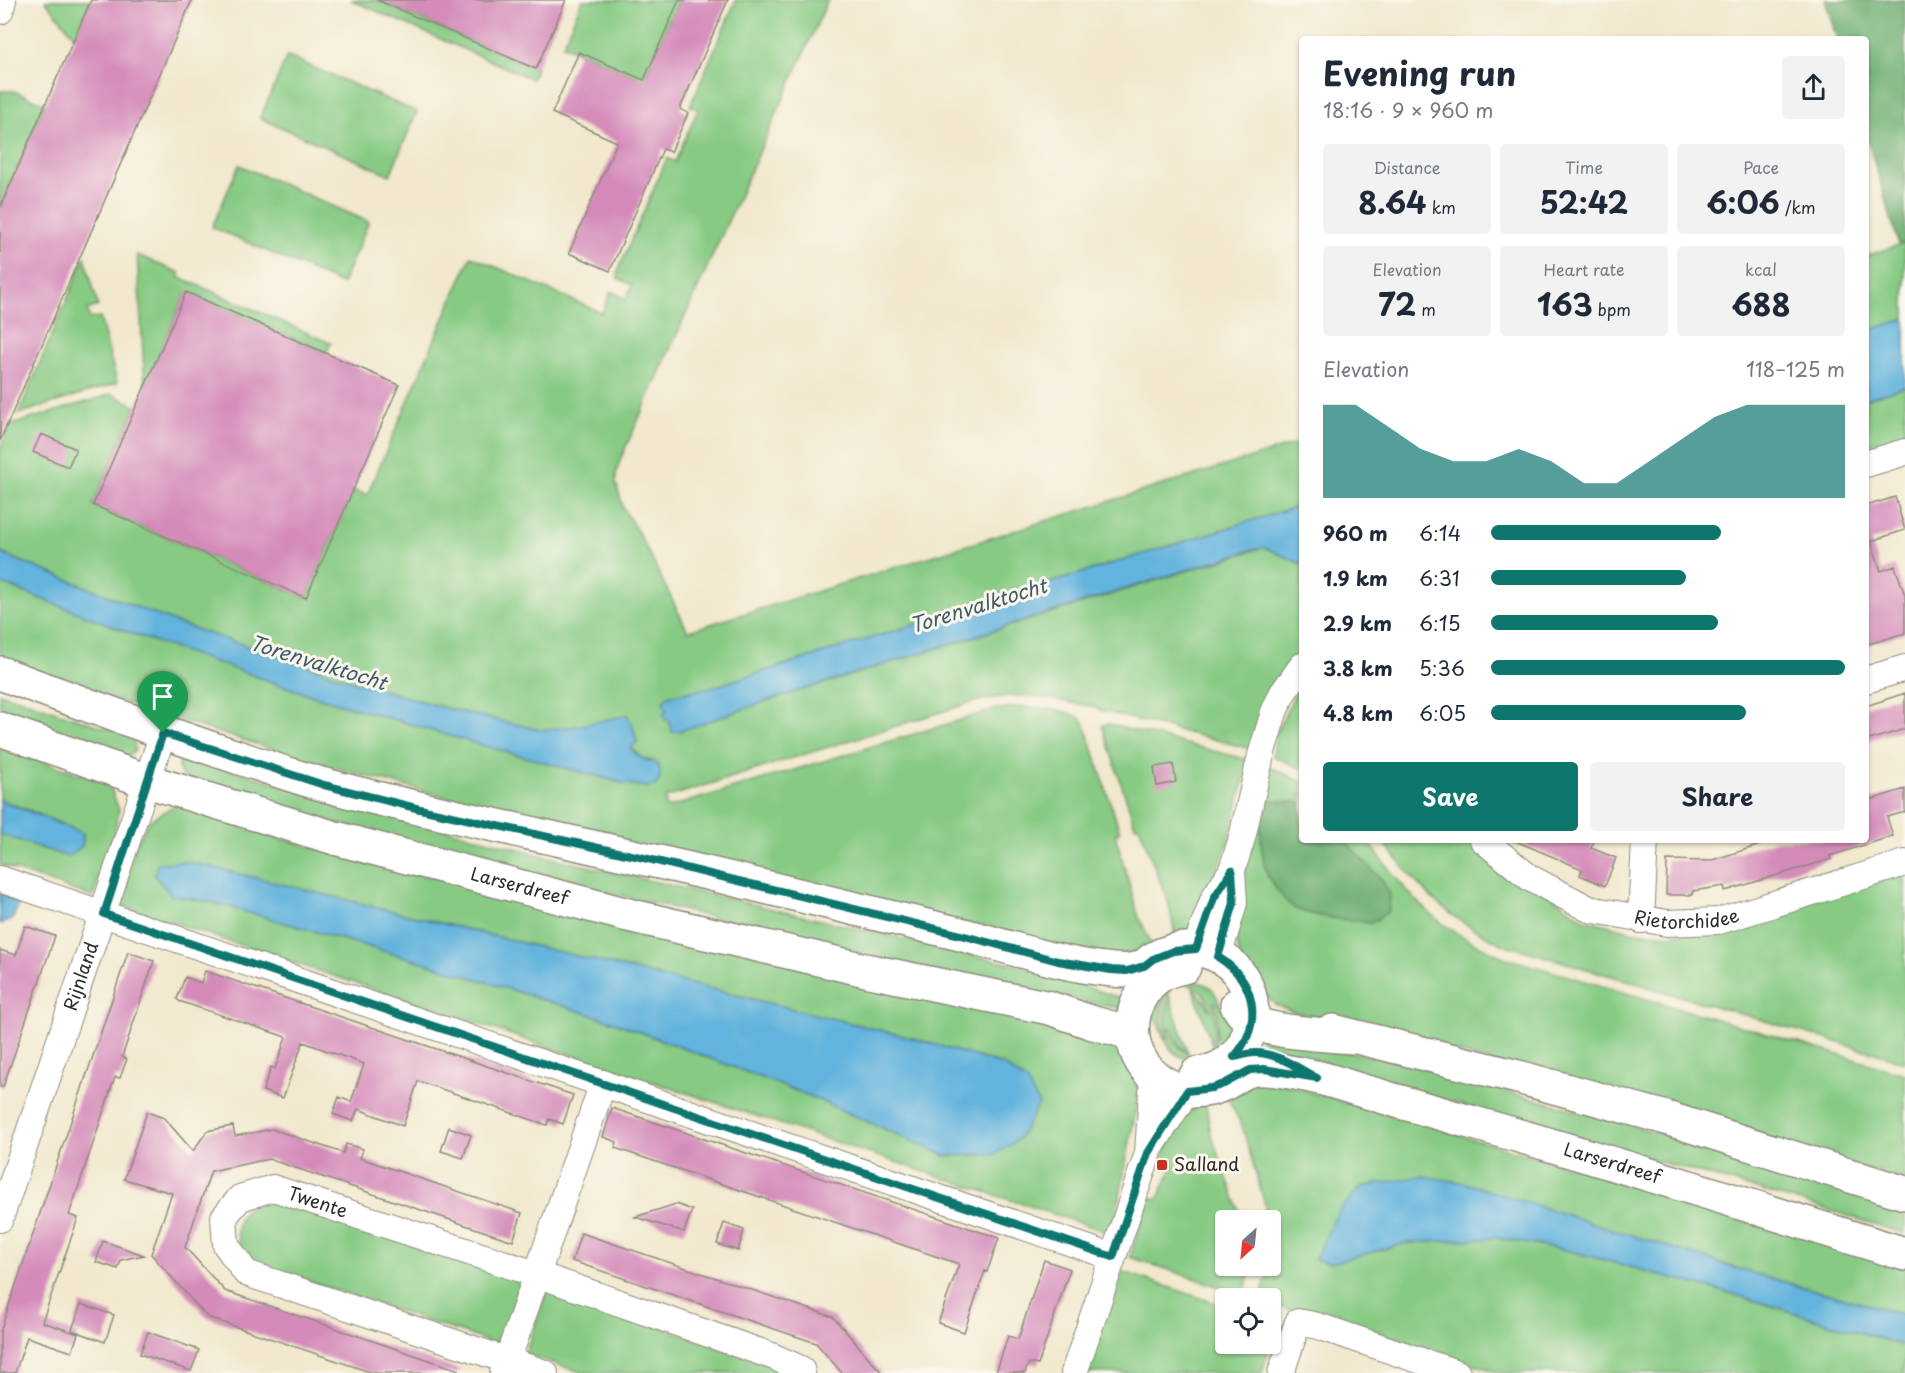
<!DOCTYPE html>
<html lang="en">
<head>
<meta charset="utf-8">
<style>
  body { margin:0; font-family:"Playpen Sans",sans-serif; background:#f2f2f3; color:#1f2937; height:100vh; display:flex; flex-direction:column; font-size:22px; white-space:nowrap }
  * { box-sizing:border-box; margin:0 }
  p { font-size:20px; color:#747a83 }
  .icon { flex:none; width:33px; height:33px; fill:none; stroke:currentColor; stroke-width:2; stroke-linecap:round; stroke-linejoin:round }
  .map { position:relative; flex:1; overflow:hidden }
  .side { position:absolute; left:1299px; top:36px; width:570px; height:807px; display:flex; flex-direction:column; background:#fff; border-radius:6px; box-shadow:0 2px 4px #0004 }
  .side>* { flex:none }
  .needle { width:39px; rotate:207deg }
  .tools { position:absolute; left:1215px; top:1210px; display:grid; gap:12px }
  .tools a { display:grid; place-items:center; width:66px; height:66px; border-radius:6px; background:#fff; box-shadow:0 2px 4px #0004; font-size:30px }
  .pin { position:absolute; display:grid; place-items:center; width:51px; height:51px; color:#fff; margin:-62px -26px; border-radius:50% 50% 50% 0; rotate:-45deg; box-shadow:0 0 6px #0007 }
  .pin .icon { rotate:45deg }
  .round { display:grid; place-items:center; flex:none; width:63px; height:63px; border-radius:6px; background:#f2f2f3 }
  .head { display:flex; align-items:center; justify-content:space-between; height:102px; padding:0 24px }
  h1 { font-size:33px; font-weight:700; line-height:45px }
  .figures { display:grid; grid-template-columns:repeat(3,1fr); gap:9px; height:102px; padding:6px 24px }
  .figures div { display:grid; align-content:center; border-radius:6px; background:#f2f2f3; text-align:center }
  .figures b { font-size:30px; font-weight:700 }
  .figures small { font-size:16px; font-weight:400 }
  .figures p { font-size:16px }
  .chart { height:168px; padding:12px 24px }
  .chart p { display:flex; justify-content:space-between }
  .chart svg { width:100%; height:108px; margin-top:6px; fill:#0f766e; opacity:.7 }
  .action { display:flex; gap:12px; margin-top:auto; padding:12px 24px }
  .action a { flex:1; height:69px; border-radius:6px; background:#0f766e; color:#fff; font-size:24px; font-weight:700; line-height:69px; text-align:center }
  .action a+a { background:#f2f2f3; color:#1f2937 }
  ul { padding:0 24px; list-style:none; font-size:20px }
  li { display:grid; grid-template-columns:96px 72px 1fr; align-items:center; height:45px }
  li i { height:15px; border-radius:8px; background:#0f766e }
  .map>svg:first-child { display:block }
</style>
</head>
<body>
<div class="map">
<svg width="1905" height="1373" viewBox="0 0 1905 1373">
  <rect width="100%" height="100%" fill="#fbf7ec"/>
  <filter id="ink" filterUnits="userSpaceOnUse"><feTurbulence type="fractalNoise" baseFrequency=".0167" numOctaves="2"/><feDisplacementMap in="SourceGraphic" scale="12" xChannelSelector="R" yChannelSelector="G"/><feConvolveMatrix kernelMatrix="1 2 1 2 8 2 1 2 1" color-interpolation-filters="sRGB"/></filter>
  <filter id="wash" filterUnits="userSpaceOnUse"><feTurbulence type="fractalNoise" baseFrequency=".008" numOctaves="4" result="noise"/><feDisplacementMap in="SourceGraphic" scale="24" xChannelSelector="R" yChannelSelector="G"/><feGaussianBlur stdDeviation="1.35" result="paint"/><feColorMatrix in="noise" values="0 0 0 0 0 0 0 0 0 0 0 0 0 0 0 0 0 1.4 0 .05"/><feComposite in="paint" operator="in"/></filter>
  <g filter="url(#wash)">
    <rect width="100%" height="100%" fill="#f1e8cd"/>
    <path fill="#86ca83" stroke="#587a57" stroke-width="1.5" fill-rule="evenodd" d="M 45,0 L 91,0 L 75,37 Z
      M 351,0 L 377,0 L 536,69 L 532,79 Z
      M 582,0 L 679,0 L 647,72 L 645,93 L 637,77 L 563,45 Z
      M 736,0 L 828,0 L 620,460 L 616,474 L 616,483 L 623,508 L 639,534 L 688,631 L 1302,442 L 1302,505 L 713,687 L 668,696 L 732,712 L 1261,548 L 1266,548 L 1302,564 L 1302,651 L 1294,659 L 1252,749 L 1102,711 C 1093,705 1082,705 1071,703 C 1033,695 1012,693 973,702 L 665,798 L 667,808 L 997,709 C 1015,706 1074,706 1084,722 L 1120,832 L 1115,834 L 1138,915 L 1151,943 L 1150,948 L 1118,960 C 863,900 608,841 355,773 C 236,741 119,699 0,663 L 0,583 L 139,636 L 307,694 L 488,747 L 622,783 L 647,787 L 655,762 L 641,758 L 630,747 L 633,726 L 630,722 L 540,730 L 449,709 L 368,686 L 177,623 L 0,553 L 0,448 L 10,425 L 112,394 L 136,406 L 93,505 L 306,598 L 353,490 L 367,495 L 471,256 L 602,313 L 611,291 L 626,299 L 632,285 L 617,278 L 619,274 L 617,273 L 667,158 L 675,162 L 698,109 L 690,106 Z
      M 287,56 L 417,112 L 390,175 L 260,118 Z
      M 0,91 L 14,91 L 45,104 L 0,208 Z
      M 239,165 L 369,222 L 342,284 L 212,227 Z
      M 1905,243 L 1905,319 L 1866,331 L 1866,256 Z
      M 137,255 L 180,273 L 179,277 L 331,343 L 326,353 L 186,292 L 145,387 Z
      M 85,257 L 98,306 L 87,310 L 90,319 L 100,317 L 117,383 L 18,414 Z
      M 1905,386 L 1905,434 L 1866,446 L 1866,399 Z
      M 1302,680 L 1302,764 L 1300,768 L 1273,756 L 1276,733 Z
      M 0,693 L 130,736 L 134,740 L 135,750 L 128,757 L 0,715 Z
      M 1108,724 L 1249,760 L 1230,837 L 1203,909 L 1187,933 L 1175,935 L 1169,905 L 1139,826 L 1135,826 L 1102,725 Z
      M 0,747 L 109,784 L 119,810 L 114,834 L 93,897 L 0,865 L 0,834 L 68,857 L 82,846 L 83,833 L 31,811 L 0,800 Z
      M 189,756 L 237,772 L 548,857 L 1024,967 L 1127,1000 L 1126,1009 L 994,985 L 499,866 L 309,816 L 183,777 L 178,768 L 180,761 Z
      M 1268,766 L 1302,782 L 1302,804 L 1296,802 L 1260,817 L 1264,858 L 1268,877 L 1294,907 L 1310,913 L 1371,923 L 1351,849 L 1344,840 L 1367,840 C 1386,865 1404,890 1427,911 C 1449,931 1478,946 1506,958 L 1905,1074 L 1905,1180 L 1361,1025 L 1293,1012 L 1275,1004 L 1256,986 L 1240,957 L 1237,944 L 1236,926 L 1242,900 L 1248,838 Z
      M 175,805 L 240,827 L 337,854 L 1114,1040 L 1136,1070 L 1140,1086 L 1113,1234 L 116,904 L 137,842 L 150,820 ZM 184,862 L 211,867 L 920,1040 L 1003,1065 L 946,1156 L 807,1095 L 614,1022 L 426,963 L 215,903 L 171,895 Z
      M 1382,840 L 1474,840 L 1584,919 L 1635,932 L 1672,935 L 1905,875 L 1905,1062 L 1502,944 C 1471,929 1441,911 1418,884 C 1405,870 1394,855 1382,840 Z
      M 1188,981 C 1220,983 1214,997 1226,1018 C 1229,1022 1232,1025 1235,1029 C 1233,1041 1226,1048 1215,1054 C 1199,1063 1178,1062 1168,1045 C 1161,1034 1159,1022 1150,1011 C 1157,995 1170,983 1188,981 ZM 1180,983 C 1196,983 1209,997 1210,1011 L 1204,1000 L 1193,988 L 1212,1045 L 1216,1029 L 1213,1003 L 1215,1002 C 1218,1019 1220,1036 1211,1051 C 1192,1067 1175,1046 1169,1029 L 1171,1028 L 1179,1044 L 1188,1053 L 1169,995 C 1164,1010 1165,1022 1168,1038 L 1166,1038 C 1161,1020 1158,992 1180,983 Z
      M 1263,1035 L 1400,1062 L 1626,1124 L 1905,1208 L 1905,1234 L 1822,1208 L 1399,1087 L 1260,1041 Z
      M 1265,1079 L 1905,1263 L 1905,1315 L 1745,1271 L 1465,1183 L 1325,1242 L 1316,1259 L 1330,1263 L 1407,1243 L 1496,1238 L 1570,1251 L 1733,1294 L 1905,1346 L 1905,1373 L 1500,1373 L 1306,1308 L 1293,1311 L 1271,1304 L 1270,1299 L 1261,1299 L 1269,1266 L 1270,1266 L 1270,1221 L 1266,1221 L 1263,1210 L 1266,1208 L 1242,1126 L 1227,1096 Z
      M 1205,1100 L 1211,1134 L 1241,1216 L 1247,1214 L 1249,1221 L 1226,1221 L 1226,1266 L 1251,1266 L 1244,1295 L 1130,1257 L 1146,1205 L 1150,1197 L 1157,1200 L 1173,1166 L 1161,1159 C 1173,1134 1180,1116 1205,1100 Z
      M 264,1198 L 524,1280 L 502,1346 L 255,1263 C 252,1260 247,1257 244,1253 C 236,1242 234,1223 244,1212 C 249,1206 257,1202 264,1198 Z
      M 1118,1270 L 1225,1306 L 1226,1344 L 1270,1344 L 1271,1321 L 1285,1325 L 1284,1331 L 1275,1330 L 1262,1373 L 1083,1373 Z
      M 548,1288 L 794,1373 L 583,1373 L 525,1354 Z"/>
    <path fill="#6cae71" stroke="#4c6c4e" stroke-width="1.5" d="M 1825,0 L 1905,0 L 1905,243 L 1899,245 L 1866,135 L 1866,39 L 1837,39 Z
      M 1269,800 L 1297,802 L 1302,804 L 1302,840 L 1344,840 L 1382,880 L 1390,895 L 1389,911 L 1371,923 C 1351,920 1311,917 1294,908 C 1287,903 1271,884 1268,876 C 1260,857 1259,822 1264,802 Z"/>
    <path fill="#62b3dd" stroke="#466f84" stroke-width="1.5" d="M 1905,319 L 1905,386 L 1866,399 L 1866,331 Z
      M 1302,505 L 1302,564 L 1266,548 L 1254,549 L 767,701 L 680,731 L 672,732 L 669,720 L 665,720 L 663,714 L 667,712 L 663,700 L 668,696 L 713,687 Z
      M 0,553 L 177,623 L 368,686 L 449,709 L 540,730 L 578,726 L 627,715 L 633,726 L 637,743 L 630,748 C 634,751 637,756 641,758 C 655,765 663,760 659,781 L 654,786 L 647,787 L 622,783 L 488,747 L 307,694 L 139,636 L 0,583 Z
      M 0,800 L 83,833 L 82,846 L 68,857 L 0,834 Z
      M 184,862 L 211,867 L 920,1040 L 1003,1065 L 1026,1081 L 1039,1104 L 1019,1139 L 996,1154 L 946,1156 L 807,1095 L 614,1022 L 426,963 L 215,903 L 171,895 L 154,875 L 158,863 Z
      M 0,893 L 19,904 L 12,920 L 0,924 Z
      M 1423,1176 L 1465,1183 L 1745,1271 L 1905,1315 L 1905,1346 L 1733,1294 L 1570,1251 L 1497,1238 L 1407,1243 L 1330,1263 L 1315,1259 L 1338,1212 L 1361,1187 Z"/>
    <g id="blocks">
      <path fill="#d48bba" d="M 91,0 L 192,0 L 0,441 L 0,208 Z
        M 377,0 L 566,0 L 536,69 Z
        M 679,0 L 728,0 L 680,109 L 688,113 L 671,152 L 663,149 L 610,271 L 569,253 L 617,142 L 552,113 L 579,52 L 644,80 Z
        M 186,292 L 399,385 L 306,598 L 93,505 Z
        M 41,434 L 76,449 L 68,467 L 33,452 Z
        M 1895,497 L 1905,530 L 1871,541 L 1881,571 L 1895,566 L 1905,595 L 1905,633 L 1866,645 L 1866,506 Z
        M 1905,693 L 1905,729 L 1866,741 L 1866,706 Z
        M 1173,764 L 1176,782 L 1157,786 L 1154,767 Z
        M 1905,789 L 1905,812 L 1887,817 L 1893,836 L 1830,856 L 1831,859 L 1725,891 L 1724,886 L 1693,891 L 1693,895 L 1666,895 L 1667,860 L 1709,861 L 1776,840 L 1866,840 L 1866,801 Z
        M 1513,840 L 1595,840 L 1591,848 L 1616,858 L 1605,886 L 1580,875 L 1582,869 Z
        M 25,926 L 55,936 L 3,1087 L 0,1087 L 0,950 L 16,955 Z
        M 128,952 L 154,961 L 122,1057 L 127,1059 L 120,1078 L 115,1077 L 69,1215 L 78,1218 L 42,1322 L 78,1334 L 72,1352 L 27,1337 L 15,1373 L 0,1373 L 0,1332 Z
        M 205,971 L 573,1095 L 563,1124 L 549,1119 L 547,1125 L 418,1081 L 403,1126 L 358,1109 L 353,1121 L 333,1114 L 339,1097 L 351,1102 L 364,1064 L 303,1042 L 283,1098 L 263,1091 L 271,1067 L 275,1069 L 286,1037 L 179,1001 L 177,999 L 185,977 L 201,983 Z
        M 612,1108 L 999,1238 L 987,1272 L 985,1271 L 964,1332 L 938,1323 L 959,1264 L 615,1148 L 617,1142 L 603,1137 Z
        M 147,1112 L 164,1118 L 193,1151 L 207,1131 L 233,1126 L 235,1136 L 272,1129 L 343,1153 L 346,1144 L 363,1149 L 360,1158 L 522,1213 L 513,1241 L 269,1159 L 211,1171 L 185,1247 L 225,1291 L 459,1370 L 458,1373 L 373,1373 L 207,1317 L 151,1254 L 172,1193 L 124,1179 Z
        M 449,1127 L 471,1135 L 463,1158 L 441,1151 Z
        M 676,1204 L 692,1210 L 684,1232 L 635,1217 Z
        M 724,1223 L 744,1230 L 738,1251 L 717,1244 Z
        M 581,1233 L 833,1317 L 882,1373 L 842,1373 L 816,1343 L 572,1261 Z
        M 103,1241 L 144,1255 L 121,1260 L 118,1269 L 96,1262 Z
        M 1044,1260 L 1070,1269 L 1038,1365 L 1029,1363 L 1025,1373 L 996,1373 L 1008,1336 L 1018,1339 Z
        M 81,1304 L 114,1315 L 105,1342 L 72,1330 Z
        M 148,1332 L 199,1350 L 191,1371 L 140,1354 Z"/>
    </g>
  </g>
  <g filter="url(#ink)">
    <use href="#blocks" fill-opacity="0" stroke="#8e8a7c" stroke-width="1.5"/>
    <g fill="none" stroke-linecap="round" stroke-linejoin="round">
      <g stroke="#8e8a7c" stroke-width="28">
        <g id="minor">
          <path d="M 0,11 L 3,0"/>
          <path d="M 1866,464 L 1905,452"/>
          <path d="M 1866,680 L 1905,668"/>
          <path id="s1" d="M 1483,840 L 1530,878 L 1589,909 L 1667,923 L 1719,921 L 1905,863"/>
          <path d="M 0,879 L 1113,1257"/>
          <path d="M 1641,920 L 1645,840"/>
          <path d="M 1195,949 L 1214,898 L 1232,870 L 1242,838 L 1261,755 L 1274,712 L 1282,694 L 1302,666"/>
          <path d="M 1218,957 L 1234,903 L 1232,870"/>
          <path d="M 1149,1150 L 1187,1091"/>
          <path id="s2" d="M 0,1219 L 163,733"/>
          <path d="M 503,1373 L 603,1083"/>
          <path id="s3" d="M 545,1373 L 246,1273 L 226,1245 L 224,1217 L 240,1198 L 273,1188 L 536,1274 L 772,1356 L 801,1369 L 802,1373"/>
          <path d="M 1074,1373 L 1148,1153 L 1153,1076"/>
          <path d="M 1281,1373 L 1298,1322 L 1318,1326 L 1457,1373"/>
        </g>
      </g>
      <g stroke="#8e8a7c" stroke-width="36">
        <g id="major">
          <path d="M 0,673 C 81,703 161,732 243,759 C 270,768 298,778 325,785 C 394,804 465,818 534,834 C 611,851 688,868 765,887 C 830,903 895,918 960,934 C 1010,947 1060,965 1113,970 C 1123,971 1132,971 1141,967 C 1149,964 1146,964 1153,959 C 1165,952 1180,948 1194,949 C 1269,957 1272,1065 1197,1074 L 1187,1091"/>
          <path id="s4" d="M 0,729 L 147,781 L 335,838 L 628,915 L 870,971 L 1050,1008 L 1090,1022 L 1123,1031 L 1132,1036"/>
          <path id="s5" d="M 1184,967 C 1127,974 1113,1055 1164,1083 C 1183,1094 1207,1093 1226,1083 C 1234,1079 1242,1072 1251,1070 C 1265,1066 1300,1074 1315,1077 C 1335,1081 1354,1089 1374,1094 C 1403,1103 1433,1111 1463,1120 C 1612,1161 1758,1209 1905,1254"/>
          <path d="M 1237,1005 C 1241,1012 1247,1018 1253,1022 C 1273,1033 1329,1035 1353,1037"/>
          <path d="M 1333,1031 L 1518,1077 L 1663,1117 L 1905,1193"/>
        </g>
      </g>
      <use href="#minor" stroke="#fff" stroke-width="26"/>
      <use href="#major" stroke="#fff" stroke-width="33"/>
    </g>
  </g>
  <g fill="none" stroke-linecap="round" stroke-linejoin="round" filter="url(#ink)">
    <g stroke="#fff" stroke-width="12">
      <path id="route" d="M 163,733 L 324,785 L 420,809 L 640,857 L 961,935 L 1058,961 L 1111,970 L 1127,971 L 1144,966 L 1153,959 L 1173,951 L 1196,949 L 1214,898 L 1232,870 L 1234,903 L 1218,957 C 1256,981 1264,1023 1234,1057 C 1241,1056 1248,1053 1254,1053 C 1276,1052 1298,1068 1317,1078 L 1264,1069 L 1250,1070 L 1224,1084 L 1212,1088 L 1187,1091 L 1148,1153 L 1113,1257 L 104,914 Z"/>
    </g>
    <use href="#route" stroke="#0f766e" stroke-width="8"/>
  </g>
  <rect fill="#c8321e" stroke="#fbf7ec" stroke-width="2" x="1156" y="1159" width="12" height="12" rx="3"/>
  <g text-anchor="middle" stroke-width="6" stroke-linejoin="round" paint-order="stroke">
    <g font-size="18" fill="#2b2b2b" stroke="#fbf7ec">
      <text dy="6" stroke="none"><textPath href="#s4" startOffset="543">Larserdreef</textPath></text>
      <text dy="6" stroke="none"><textPath href="#s1" startOffset="226">Rietorchidee</textPath></text>
      <text dy="6" stroke="none"><textPath href="#s2" startOffset="256">Rijnland</textPath></text>
      <text dy="6" stroke="none"><textPath href="#s5" startOffset="621">Larserdreef</textPath></text>
      <text dy="6" stroke="none"><textPath href="#s3" startOffset="484">Twente</textPath></text>
    </g>
    <g font-size="18" fill="#2b2b2b" stroke="#fbf7ec" text-anchor="start">
      <text x="1174" y="1171">Salland</text>
    </g>
    <g font-size="20" font-style="italic" fill="#3e5b69" stroke="#fbf7ec">
      <text transform="translate(978 606) rotate(-17)" y="7">Torenvalktocht</text>
      <text transform="translate(318 663) rotate(17)" y="7">Torenvalktocht</text>
    </g>
  </g>
</svg>
<div class="tools">
<a><svg class="needle" viewBox="-14 -14 28 28"><path d="M0-13l5 13h-10z" fill="#e53935"/><path d="M0 13l5-13h-10z" fill="#747a83"/></svg></a>
<a><svg class="icon" aria-label="locate" viewBox="0 0 24 24"><circle cx="12" cy="12" r="6"/><path d="M12 2v4M12 18v4M2 12h4M18 12h4"/></svg></a>
</div>
<div class="pin" style="left:163px;top:733px;background:#1e9e55"><svg class="icon" aria-label="arrive" viewBox="0 0 24 24"><path d="M6 21V4h12l-3 4 3 4H6"/></svg></div>
<section class="side">
<div class="head"><div><h1>Evening run</h1><p>18:16 · 9 × 960 m</p></div><a class="round"><svg class="icon" aria-label="share" viewBox="0 0 24 24"><path d="M12 15V3M7 8l5-5 5 5M5 13v7h14v-7"/></svg></a></div>
<div class="figures">
<div><p>Distance</p><b>8.64<small> km</small></b></div>
<div><p>Time</p><b>52:42</b></div>
<div><p>Pace</p><b>6:06<small> /km</small></b></div>
</div>
<div class="figures">
<div><p>Elevation</p><b>72<small> m</small></b></div>
<div><p>Heart rate</p><b>163<small> bpm</small></b></div>
<div><p>kcal</p><b>688</b></div>
</div>
<div class="chart"><p><span>Elevation</span>118–125 m</p>
<svg viewBox="0 0 160 44" preserveAspectRatio="none"><path d="M0 44V6L10 6L20 15L30 24L40 29L50 29L60 24L70 29L80 38L90 38L100 29L110 20L120 11L130 6L140 6L150 6L160 6V44z"/></svg>
</div>
<ul>
<li><b>960 m</b>6:14<i style="width:65%"></i></li>
<li><b>1.9 km</b>6:31<i style="width:55%"></i></li>
<li><b>2.9 km</b>6:15<i style="width:64%"></i></li>
<li><b>3.8 km</b>5:36<i style="width:100%"></i></li>
<li><b>4.8 km</b>6:05<i style="width:72%"></i></li>
</ul>
<div class="action"><a>Save</a><a>Share</a></div>
</section>
</div>
</body>
</html>
